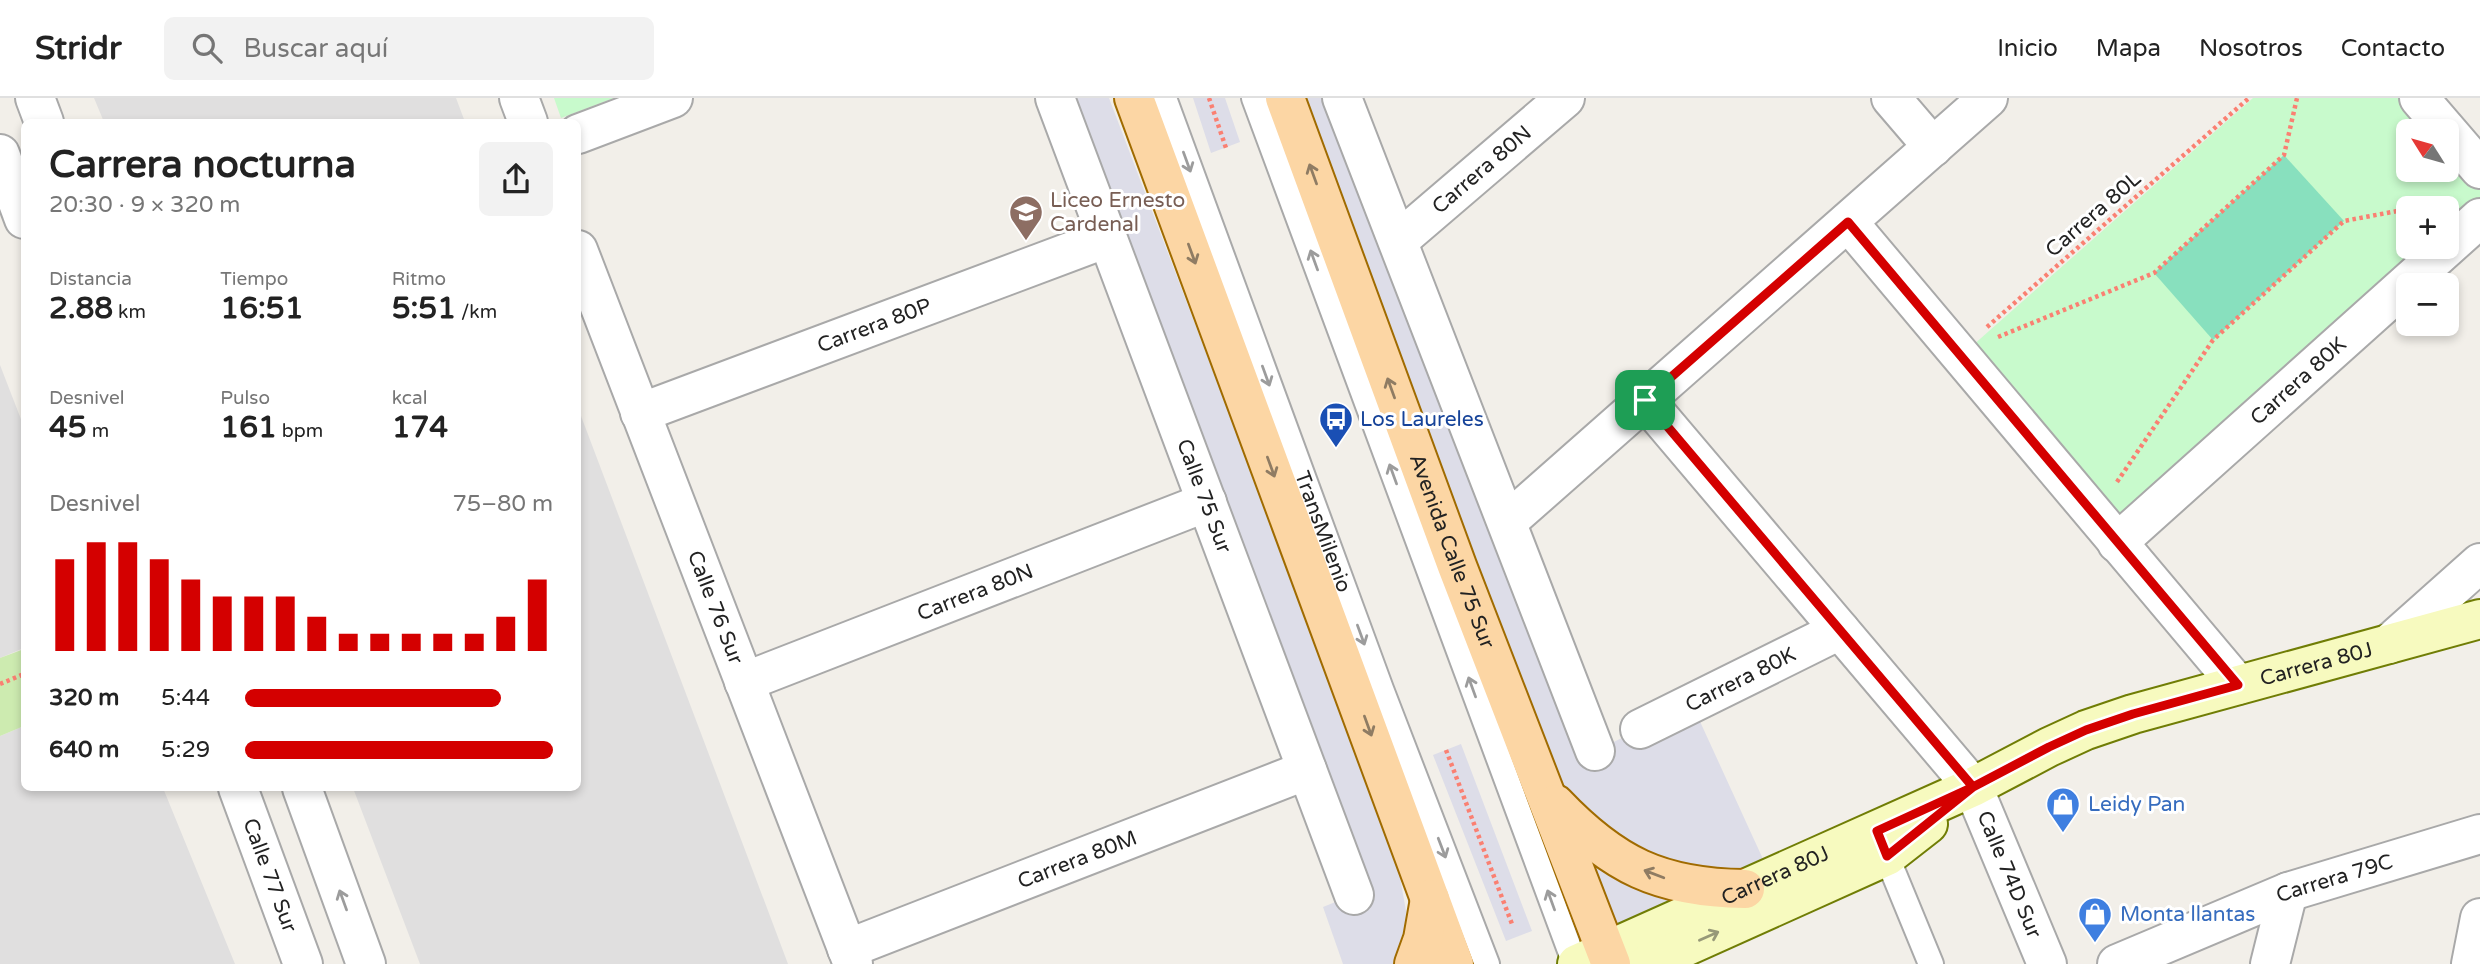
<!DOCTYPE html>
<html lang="es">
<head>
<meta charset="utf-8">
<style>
  body { margin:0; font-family:"Varela Round",sans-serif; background:#f2f2f2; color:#222; height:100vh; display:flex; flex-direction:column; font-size:26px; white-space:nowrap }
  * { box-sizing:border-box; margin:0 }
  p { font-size:23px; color:#767676 }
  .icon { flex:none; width:38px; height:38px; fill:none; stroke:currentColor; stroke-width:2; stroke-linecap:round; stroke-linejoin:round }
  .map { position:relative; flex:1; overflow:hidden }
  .sheet { position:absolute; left:21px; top:21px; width:560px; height:672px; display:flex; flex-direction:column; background:#fff; border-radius:10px; box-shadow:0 4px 10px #0003 }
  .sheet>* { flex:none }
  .needle { width:46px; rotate:307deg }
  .controls { position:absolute; left:2396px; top:21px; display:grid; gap:14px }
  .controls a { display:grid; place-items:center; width:63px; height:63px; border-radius:10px; background:#fff; box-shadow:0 4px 10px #0003; font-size:35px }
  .pin { position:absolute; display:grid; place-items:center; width:60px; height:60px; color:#fff; margin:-30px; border-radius:14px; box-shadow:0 4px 10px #0006 }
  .round { display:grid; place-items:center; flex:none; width:74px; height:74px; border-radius:10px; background:#f2f2f2 }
  .headline { display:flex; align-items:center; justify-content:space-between; height:119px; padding:0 28px }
  h1 { font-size:38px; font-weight:700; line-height:52px }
  .figures { display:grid; grid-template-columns:repeat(3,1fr); gap:10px; height:119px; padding:7px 28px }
  .figures div { display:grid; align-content:center }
  .figures b { font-size:30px; font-weight:700 }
  .figures small { font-size:19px; font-weight:400 }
  .figures p { font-size:19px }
  .chart { height:196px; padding:14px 28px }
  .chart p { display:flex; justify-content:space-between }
  .chart svg { width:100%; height:126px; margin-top:7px; stroke:#d40000; stroke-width:6 }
  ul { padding:0 28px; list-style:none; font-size:23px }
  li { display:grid; grid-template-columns:112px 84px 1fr; align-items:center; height:52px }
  li i { height:18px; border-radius:9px; background:#d40000 }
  header { display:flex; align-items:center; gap:42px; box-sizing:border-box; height:98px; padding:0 35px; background:#fff; border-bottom:2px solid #e0e0e0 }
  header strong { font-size:33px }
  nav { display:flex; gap:38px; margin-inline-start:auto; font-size:24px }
  .search { width:490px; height:63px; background:#f2f2f2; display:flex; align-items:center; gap:18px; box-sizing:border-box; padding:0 24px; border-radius:10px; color:#767676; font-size:26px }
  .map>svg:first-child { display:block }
</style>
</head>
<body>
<header>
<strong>Stridr</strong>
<div class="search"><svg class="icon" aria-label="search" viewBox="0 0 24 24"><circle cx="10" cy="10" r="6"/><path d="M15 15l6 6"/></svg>Buscar aquí</div>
<nav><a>Inicio</a><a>Mapa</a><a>Nosotros</a><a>Contacto</a></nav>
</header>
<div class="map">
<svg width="2480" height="866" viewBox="0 0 2480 866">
  <rect width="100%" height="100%" fill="#f2efe9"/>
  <path fill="#e0dfdf" d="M 94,0 L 456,0 L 465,24 L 104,24 Z
    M 0,267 L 24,329 L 24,550 L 0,560 Z
    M 578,310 L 770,818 L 788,866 L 420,866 L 353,690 L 578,690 Z
    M 24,628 L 24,690 L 163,690 L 235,866 L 0,866 L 0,638 Z"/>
  <path fill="#cdebb0" d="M 24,551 L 24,628 L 0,638 L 0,560 Z"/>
  <path fill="#c8facc" d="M 554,0 L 614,0 L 561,20 Z
    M 2253,0 L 2400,0 L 2429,33 L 2408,33 L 2408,72 L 2446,72 L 2447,54 L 2480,92 L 2480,109 L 2447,138 L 2446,110 L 2408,110 L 2408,149 L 2434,149 L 2115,424 L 1963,256 Z"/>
  <path fill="#88e0be" d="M 2284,57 L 2344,123 L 2213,242 L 2154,175 Z"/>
  <path fill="#dddde8" d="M 1055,0 L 1109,0 L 1367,678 L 1398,768 L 1406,813 L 1404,845 L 1398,866 L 1343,866 L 1323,809 L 1353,797 Z
    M 1193,0 L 1225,0 L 1240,44 L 1211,55 Z
    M 1300,0 L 1342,0 L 1595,653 L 1692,606 L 1768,772 L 1659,774 L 1554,683 Z
    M 1461,646 L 1532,833 L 1506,843 L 1433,657 Z
    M 1575,743 L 1697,800 L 1614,834 Z"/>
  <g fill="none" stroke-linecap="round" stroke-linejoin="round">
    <g stroke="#a9a9a9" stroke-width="28">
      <g id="service">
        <path id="s1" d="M 1164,0 L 1381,591 L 1487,866"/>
        <path d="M 1254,0 L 1575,866"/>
        <path d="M 1882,747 L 1931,866"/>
      </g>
    </g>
    <g stroke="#a9a9a9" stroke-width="42">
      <g id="minor">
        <path d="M 519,0 L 528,24"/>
        <path id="s2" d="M 1055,0 L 1354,797"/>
        <path d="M 1342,0 L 1595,653"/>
        <path d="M 1891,0 L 1933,49"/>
        <path d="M 2419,0 L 2480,71"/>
        <path d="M 578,36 L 673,0"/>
        <path d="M 1848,124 L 2238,587"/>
        <path id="s3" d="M 1398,143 L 1565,0"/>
        <path id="s4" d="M 578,152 L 853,866"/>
        <path id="s5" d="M 1645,302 L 1973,689 L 2047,866"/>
        <path id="s6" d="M 640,315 L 1107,140"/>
        <path d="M 1507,424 L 1988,0"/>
        <path id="s7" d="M 2117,445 L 2480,120"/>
        <path id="s8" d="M 744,584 L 1207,404"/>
        <path id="s9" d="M 1640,631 L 1840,532"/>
        <path id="s10" d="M 847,851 L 1307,672"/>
        <path id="s11" d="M 2117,866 L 2288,794 L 2480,736"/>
        <path d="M 2270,866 L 2288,794"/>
        <path d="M 2471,866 L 2480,820"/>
      </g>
    </g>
    <g stroke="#a9a9a9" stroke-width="42">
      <g id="tertiary">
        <path d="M 35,0 L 44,24"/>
        <path d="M 0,56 L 24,121"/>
        <path d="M 2389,546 L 2480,465"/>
        <path id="s12" d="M 238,690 L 303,866"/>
        <path d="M 302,690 L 366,866"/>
      </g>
    </g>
    <g stroke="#707d05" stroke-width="42">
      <g id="secondary">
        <path id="s13" d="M 1577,866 L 1973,689 L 2049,649 L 2086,632 L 2133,616 L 2480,521"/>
        <path d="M 1647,866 L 1887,758 L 1928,726"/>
      </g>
    </g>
    <g stroke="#a06b00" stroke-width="42">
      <g id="primary">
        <path d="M 1134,0 L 1454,866"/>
        <path id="s14" d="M 1285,0 L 1457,468 L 1611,866"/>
        <path d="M 1555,706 C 1613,767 1660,790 1745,791"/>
        <path d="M 1414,866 L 1423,841 L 1430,801"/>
      </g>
    </g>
    <path stroke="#fa8072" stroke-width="4.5" stroke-dasharray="3.5 3.5" stroke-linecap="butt" d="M 1209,0 L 1226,50
      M 2410,110 L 2433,106
      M 1987,229 L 2249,0
      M 1998,239 L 2154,175 L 2284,57 L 2297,0
      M 2117,384 L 2213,242 L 2344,123 L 2408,111
      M 0,586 L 24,576
      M 1446,652 L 1512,826"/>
    <use href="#service" stroke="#fff" stroke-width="24"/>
    <use href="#minor" stroke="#fff" stroke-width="38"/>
    <use href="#tertiary" stroke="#fff" stroke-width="38"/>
    <use href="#secondary" stroke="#f7fabf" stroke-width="38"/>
    <use href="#primary" stroke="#fcd6a4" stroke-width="38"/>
  </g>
  <defs><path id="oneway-shaft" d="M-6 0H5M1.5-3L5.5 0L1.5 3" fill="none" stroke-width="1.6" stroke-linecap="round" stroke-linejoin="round" transform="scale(1.75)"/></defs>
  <g stroke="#9c9c9c">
    <use href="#oneway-shaft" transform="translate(1187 64) rotate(70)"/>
    <use href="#oneway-shaft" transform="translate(1314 162) rotate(-110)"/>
    <use href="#oneway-shaft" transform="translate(1266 278) rotate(70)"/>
    <use href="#oneway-shaft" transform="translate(1393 376) rotate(-110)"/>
    <use href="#oneway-shaft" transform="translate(1361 537) rotate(70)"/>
    <use href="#oneway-shaft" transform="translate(1472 589) rotate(-110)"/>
    <use href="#oneway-shaft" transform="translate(1442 750) rotate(69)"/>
    <use href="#oneway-shaft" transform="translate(343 802) rotate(-110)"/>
    <use href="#oneway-shaft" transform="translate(1551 802) rotate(-110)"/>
  </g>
  <g stroke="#8f7c63">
    <use href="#oneway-shaft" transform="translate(1313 76) rotate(-110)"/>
    <use href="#oneway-shaft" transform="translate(1192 156) rotate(70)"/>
    <use href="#oneway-shaft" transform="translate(1391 290) rotate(-110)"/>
    <use href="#oneway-shaft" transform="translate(1271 369) rotate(70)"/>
    <use href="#oneway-shaft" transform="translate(1368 628) rotate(70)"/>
    <use href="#oneway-shaft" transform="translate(1654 776) rotate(-159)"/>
  </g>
  <use stroke="#979978" href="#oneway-shaft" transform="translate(1709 838) rotate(-24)"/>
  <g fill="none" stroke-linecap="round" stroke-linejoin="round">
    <g stroke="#fff" stroke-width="14">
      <path id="route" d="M 1645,302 L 1973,689 L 1877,733 L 1887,758 L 1973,689 L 2049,649 L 2086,632 L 2133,616 L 2238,587 L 1848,124 L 1645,302"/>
    </g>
    <use href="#route" stroke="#d40000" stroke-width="9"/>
  </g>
  <defs>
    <g id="university-pin" transform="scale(1.75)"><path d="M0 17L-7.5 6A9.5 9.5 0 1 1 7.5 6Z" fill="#8d6e63" stroke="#fff"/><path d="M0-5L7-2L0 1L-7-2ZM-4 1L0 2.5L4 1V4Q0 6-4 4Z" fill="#fff"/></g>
    <g id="bus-pin" transform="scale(1.75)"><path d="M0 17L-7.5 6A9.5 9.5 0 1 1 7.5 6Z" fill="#1a4fb4" stroke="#fff"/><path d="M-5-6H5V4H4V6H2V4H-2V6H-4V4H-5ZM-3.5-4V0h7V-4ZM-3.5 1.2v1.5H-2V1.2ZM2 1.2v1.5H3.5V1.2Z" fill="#fff"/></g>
    <g id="shop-pin" transform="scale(1.75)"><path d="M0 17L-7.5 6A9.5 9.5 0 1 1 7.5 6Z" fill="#3f7fe0" stroke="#fff"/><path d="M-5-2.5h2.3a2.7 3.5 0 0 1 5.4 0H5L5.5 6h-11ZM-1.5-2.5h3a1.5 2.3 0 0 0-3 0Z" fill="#fff"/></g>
  </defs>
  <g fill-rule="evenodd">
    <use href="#university-pin" x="1026" y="114"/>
    <use href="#bus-pin" x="1336" y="321"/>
    <use href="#shop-pin" x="2063" y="706"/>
    <use href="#shop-pin" x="2095" y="816"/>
  </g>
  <g text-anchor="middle" stroke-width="6" stroke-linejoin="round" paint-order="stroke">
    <g font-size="21" fill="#222" stroke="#fff">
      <text dy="7" stroke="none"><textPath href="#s3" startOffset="110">Carrera 80N</textPath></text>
      <text transform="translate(2093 116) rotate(-41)" y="7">Carrera 80L</text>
      <text dy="7" stroke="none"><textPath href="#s6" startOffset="250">Carrera 80P</textPath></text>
      <text dy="7" stroke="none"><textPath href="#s7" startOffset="243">Carrera 80K</textPath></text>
      <text dy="7" stroke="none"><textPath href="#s2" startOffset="425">Calle 75 Sur</textPath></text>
      <text dy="7" stroke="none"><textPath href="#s1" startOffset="462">TransMilenio</textPath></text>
      <text dy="7" stroke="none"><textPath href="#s14" startOffset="483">Avenida Calle 75 Sur</textPath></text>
      <text dy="7" stroke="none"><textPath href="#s8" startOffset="248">Carrera 80N</textPath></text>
      <text dy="7" stroke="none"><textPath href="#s4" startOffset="383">Calle 76 Sur</textPath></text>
      <text dy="7" stroke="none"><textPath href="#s13" startOffset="800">Carrera 80J</textPath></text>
      <text dy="7" stroke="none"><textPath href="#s9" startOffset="112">Carrera 80K</textPath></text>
      <text dy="7" stroke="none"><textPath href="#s10" startOffset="247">Carrera 80M</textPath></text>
      <text dy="7" stroke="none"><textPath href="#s5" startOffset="602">Calle 74D Sur</textPath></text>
      <text dy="7" stroke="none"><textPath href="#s12" startOffset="93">Calle 77 Sur</textPath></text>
      <text dy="7" stroke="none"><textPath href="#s13" startOffset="217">Carrera 80J</textPath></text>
      <text dy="7" stroke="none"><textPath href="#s11" startOffset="234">Carrera 79C</textPath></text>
    </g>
    <g font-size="21" fill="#785e54" stroke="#fff" text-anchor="start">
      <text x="1050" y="109">Liceo Ernesto<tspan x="1050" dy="24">Cardenal</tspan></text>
    </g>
    <g font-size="21" fill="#164399" stroke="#fff" text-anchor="start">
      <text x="1360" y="328">Los Laureles</text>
    </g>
    <g font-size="21" fill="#366cbe" stroke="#fff" text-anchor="start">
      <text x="2088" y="713">Leidy Pan</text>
      <text x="2120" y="823">Monta llantas</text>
    </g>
  </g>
</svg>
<div class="controls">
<a><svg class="needle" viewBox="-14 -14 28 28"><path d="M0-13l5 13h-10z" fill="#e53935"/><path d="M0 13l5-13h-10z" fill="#767676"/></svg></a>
<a>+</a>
<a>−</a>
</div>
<div class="pin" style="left:1645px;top:302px;background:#1e9e55"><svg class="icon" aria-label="arrive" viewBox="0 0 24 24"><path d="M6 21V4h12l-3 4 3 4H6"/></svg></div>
<section class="sheet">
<div class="headline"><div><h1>Carrera nocturna</h1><p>20:30 · 9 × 320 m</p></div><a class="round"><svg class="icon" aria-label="share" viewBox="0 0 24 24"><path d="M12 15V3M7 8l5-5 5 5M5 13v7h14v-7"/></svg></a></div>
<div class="figures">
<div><p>Distancia</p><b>2.88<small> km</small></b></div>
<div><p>Tiempo</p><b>16:51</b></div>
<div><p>Ritmo</p><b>5:51<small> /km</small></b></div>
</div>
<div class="figures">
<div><p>Desnivel</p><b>45<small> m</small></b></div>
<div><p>Pulso</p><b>161<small> bpm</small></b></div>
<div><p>kcal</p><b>174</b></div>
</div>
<div class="chart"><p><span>Desnivel</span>75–80 m</p>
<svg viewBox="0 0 160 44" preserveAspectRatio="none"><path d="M5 44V12M15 44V6M25 44V6M35 44V12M45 44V19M55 44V25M65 44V25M75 44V25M85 44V32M95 44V38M105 44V38M115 44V38M125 44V38M135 44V38M145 44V32M155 44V19"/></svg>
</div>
<ul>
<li><b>320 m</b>5:44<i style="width:83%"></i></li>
<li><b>640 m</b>5:29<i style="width:100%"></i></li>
</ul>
</section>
</div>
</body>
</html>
